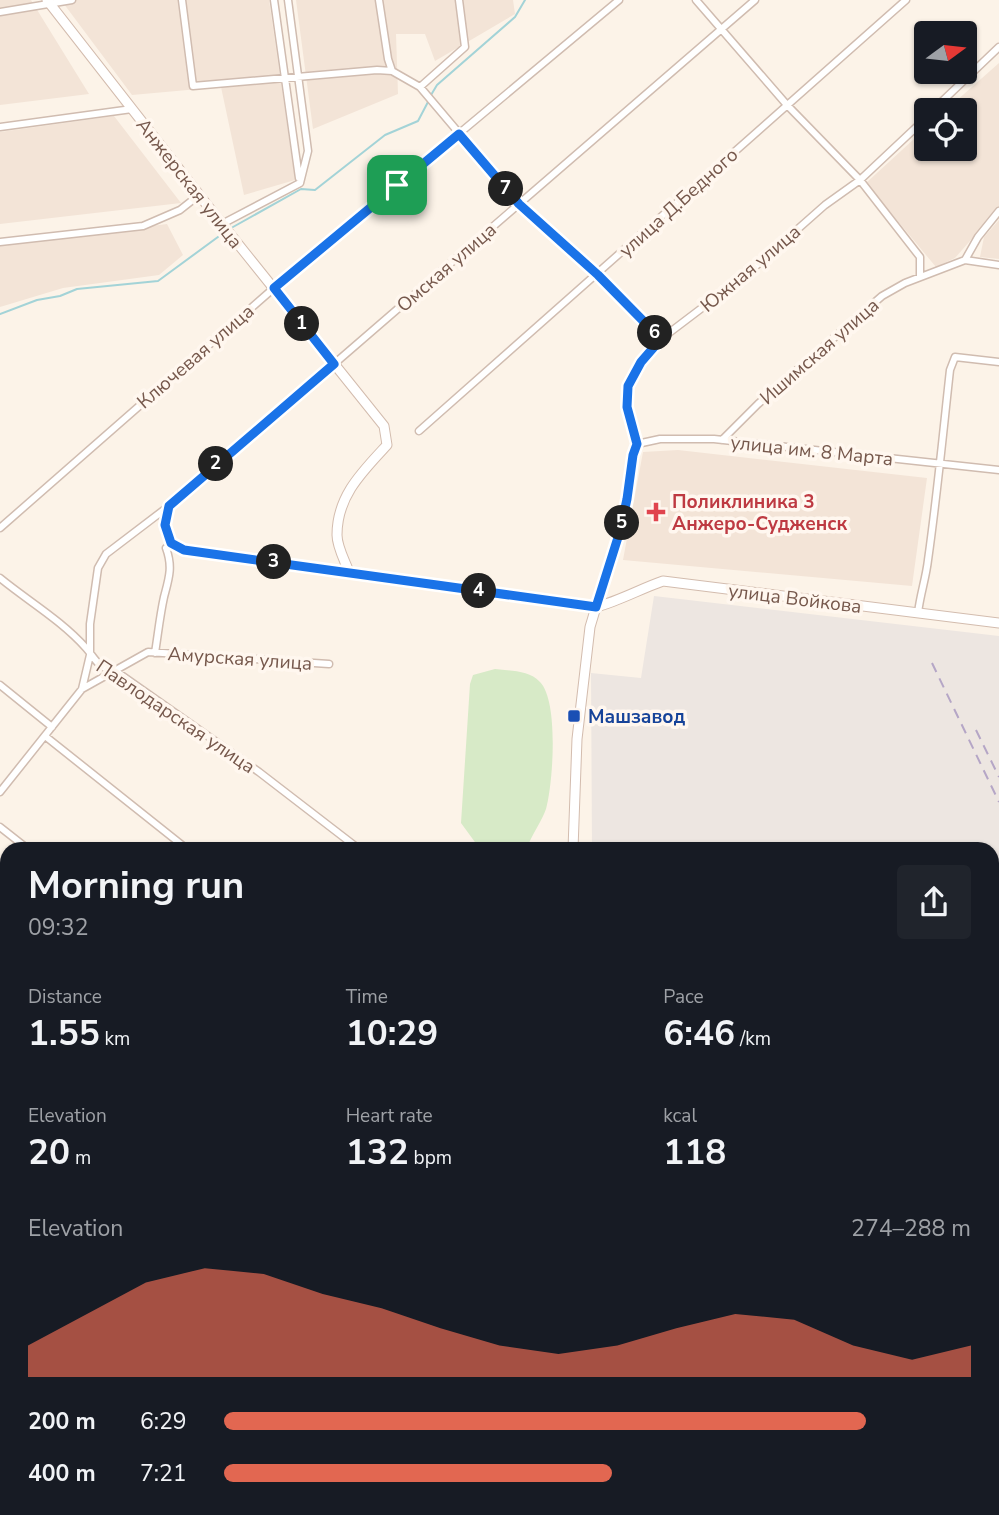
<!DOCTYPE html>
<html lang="en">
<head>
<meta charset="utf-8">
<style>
  body { margin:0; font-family:"Nunito Sans",sans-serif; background:#20242c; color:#f1f3f6; height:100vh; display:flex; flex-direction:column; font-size:26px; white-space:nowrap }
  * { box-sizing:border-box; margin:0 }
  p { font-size:23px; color:#9ea1a6 }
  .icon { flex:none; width:38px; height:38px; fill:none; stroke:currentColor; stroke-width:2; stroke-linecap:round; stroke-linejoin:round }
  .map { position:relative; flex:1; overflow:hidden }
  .details { position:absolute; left:0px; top:842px; width:999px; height:674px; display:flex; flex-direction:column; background:#171b24; border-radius:21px 21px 0 0; box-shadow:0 2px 5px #0004 }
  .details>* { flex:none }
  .needle { width:46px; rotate:75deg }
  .controls { position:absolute; left:914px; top:21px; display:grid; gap:14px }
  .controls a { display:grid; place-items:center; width:63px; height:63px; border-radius:7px; background:#171b24; box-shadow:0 2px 5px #0004; font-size:35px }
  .pin { position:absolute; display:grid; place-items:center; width:60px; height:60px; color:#fff; margin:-30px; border-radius:14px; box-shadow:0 4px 10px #0006 }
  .km { position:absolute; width:35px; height:35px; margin:-18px; border-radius:50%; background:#222; color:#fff; font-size:19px; line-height:35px; text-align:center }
  .round { display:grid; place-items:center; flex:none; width:74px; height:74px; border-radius:7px; background:#20242c }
  .head { display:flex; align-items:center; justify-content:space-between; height:119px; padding:0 28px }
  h1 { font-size:38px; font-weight:700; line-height:52px }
  .metrics { display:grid; grid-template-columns:repeat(3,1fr); gap:10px; height:119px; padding:7px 28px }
  .metrics div { display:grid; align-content:center }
  .metrics b { font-size:35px; font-weight:700 }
  .metrics small { font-size:19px; font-weight:400 }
  .metrics p { font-size:19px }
  .chart { height:196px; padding:14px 28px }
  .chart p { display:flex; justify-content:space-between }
  .chart svg { width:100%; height:126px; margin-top:7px; fill:#e26751; opacity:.7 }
  ul { padding:0 28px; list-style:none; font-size:23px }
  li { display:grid; grid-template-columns:112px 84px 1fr; align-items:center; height:52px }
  li i { height:18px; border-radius:9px; background:#e26751 }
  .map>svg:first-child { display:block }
</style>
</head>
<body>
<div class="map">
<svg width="999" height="1515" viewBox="0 0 999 1515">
  <rect width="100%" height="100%" fill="#fcf3e8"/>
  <path fill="#f3e4d7" d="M 0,0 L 31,0 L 89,94 L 0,105 Z
    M 61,0 L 269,0 L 295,180 L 244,195 L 221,87 L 132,95 Z
    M 296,0 L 513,0 L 515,14 L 435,61 L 425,34 L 396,34 L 398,94 L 313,129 Z
    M 999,63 L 999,208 L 955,258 L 936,267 L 866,183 L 926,128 L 926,149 L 964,149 L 964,110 L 946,110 Z
    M 114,116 L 181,203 L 0,224 L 0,132 Z
    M 999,220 L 999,259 L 980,257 L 984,237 Z
    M 167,224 L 183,255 L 159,275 L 63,288 L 0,307 L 0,246 Z
    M 678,450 L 927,478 L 912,586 L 623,560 L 643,452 Z
    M 0,968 L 7,973 L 7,1066 L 0,1060 Z
    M 0,1092 L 7,1098 L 7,1201 L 0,1198 Z
    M 0,1230 L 7,1233 L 7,1410 L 0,1406 Z
    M 0,1419 L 7,1423 L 7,1498 L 0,1495 Z
    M 999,1495 L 999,1515 L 860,1515 L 881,1508 L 992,1508 L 992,1496 Z
    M 107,1508 L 184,1509 L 199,1515 L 104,1515 Z
    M 30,1509 L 97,1509 L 94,1515 L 44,1515 Z
    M 336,1509 L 424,1509 L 435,1515 L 328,1515 L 331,1510 Z"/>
  <path fill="#fce4dc" d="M 992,1172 L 999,1172 L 999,1350 L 992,1351 Z"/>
  <path fill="#ede6e1" d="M 654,596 L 999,636 L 999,1172 L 992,1172 L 992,849 L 592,849 L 591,673 L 641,678 Z"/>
  <path fill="#d7eac7" d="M 495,669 C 510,671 529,670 540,682 C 559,701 553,784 546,809 C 542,820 534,832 529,843 L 512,849 L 480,849 L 461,823 L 470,684 L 473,675 Z"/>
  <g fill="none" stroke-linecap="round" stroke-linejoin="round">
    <path stroke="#a3d3d7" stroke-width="2" d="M 431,95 L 437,85 L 515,17 L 525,0
      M 233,227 L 301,189 L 315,190 L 385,135 L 418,121 L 429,100
      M 0,314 L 37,300 L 60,296 L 77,289 L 158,281 L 222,234
      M 0,1235 L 7,1238"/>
    <g stroke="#d0bcb0" stroke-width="9">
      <path id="street" d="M 182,0 L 193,86 L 377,70 L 392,71
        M 274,0 L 299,178
        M 288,0 L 308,151 L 300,183
        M 379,0 L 388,59 L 392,71 L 420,87 L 519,204 L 598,275 L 661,339
        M 696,0 L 787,105 L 860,180 L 920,257 L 920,277
        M 0,12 L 72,0
        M 420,87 L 465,47 L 459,0
        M 933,110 L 999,47
        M 0,127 L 132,109
        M 222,224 L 300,183
        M 0,242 L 143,226 L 180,210 L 199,195
        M 965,260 L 978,237 L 999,211
        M 965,260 L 999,265
        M 334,364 L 755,0
        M 419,431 L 906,0
        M 722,440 L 758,404 L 882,296 L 905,283 L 965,260
        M 637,444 L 627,407 L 628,386 L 641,362 L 661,339 L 748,273 L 825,205 L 860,180 L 926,118
        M 0,528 L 274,288 L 619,0
        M 0,578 C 28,601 61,620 86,648 C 95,658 98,669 114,670 L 259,772 L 359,849
        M 596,607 C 608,573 619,538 627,503 C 631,483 630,462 637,444 L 660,439 L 714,439 L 999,470
        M 918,613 C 920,595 926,578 928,560 C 937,497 943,433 950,370 L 955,357 L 999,362
        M 155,653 C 158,634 160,615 164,597 C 169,578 173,567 166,548
        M 0,685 L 52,727
        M 82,689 L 90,655 L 90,624 L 98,568 L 106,554 L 169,506
        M 45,736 L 187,849
        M 0,792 L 82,689 L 148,652 L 329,664
        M 0,827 L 28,849
        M 0,941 L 7,946
        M 0,962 L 7,968
        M 0,1074 L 7,1079
        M 0,1415 L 7,1419
        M 0,1502 L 7,1505
        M 13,1508 L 26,1515
        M 193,1508 L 208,1515
        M 573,1508 L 585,1515
        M 101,1515 L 104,1508"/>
    </g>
    <g stroke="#d3bcae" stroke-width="11">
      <path id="secondary" d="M 47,0 L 218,219 L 384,426 L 387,445 C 362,472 337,496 337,535 C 337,547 345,561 349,572
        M 334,364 L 169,506 L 165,525 L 171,543 L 184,550 L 596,607 C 619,601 640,589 663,581 L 999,623
        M 573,849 L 577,739 L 590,627 L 596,607
        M 992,1369 L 999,1368
        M 992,1475 L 999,1475
        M 645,1515 L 664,1509 L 678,1508"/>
    </g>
    <use href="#street" stroke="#fff" stroke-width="6"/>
    <use href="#secondary" stroke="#fff" stroke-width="9"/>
    <path stroke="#b5a6c6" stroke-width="2" stroke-dasharray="10 7" stroke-linecap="butt" d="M 932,663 L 999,802
      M 976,730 L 999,777
      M 992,1162 L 999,1163"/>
  </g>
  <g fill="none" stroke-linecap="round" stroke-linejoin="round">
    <g stroke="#fff" stroke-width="14">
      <path id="route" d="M 459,134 L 519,204 L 598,275 L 661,339 L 641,362 L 628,386 L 627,407 L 637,444 L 633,455 L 627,499 L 620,531 L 596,607 L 184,550 L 171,543 L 165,525 L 169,506 L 334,364 L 274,288 Z"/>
    </g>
    <use href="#route" stroke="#1a73e8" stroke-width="9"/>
  </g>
  <path fill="#e0444e" stroke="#fff7ef" stroke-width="2.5" d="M652.5 501.5h7v7h7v7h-7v7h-7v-7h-7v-7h7z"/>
  <rect fill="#1a4fb4" stroke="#fff7ef" stroke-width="2.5" x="567" y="709" width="14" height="14" rx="3.5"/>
  <g text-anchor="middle" stroke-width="7" stroke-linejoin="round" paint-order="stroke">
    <g font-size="19" fill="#76584c" stroke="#fff7ef">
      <text transform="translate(190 183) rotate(52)" y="7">Анжерская улица</text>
      <text transform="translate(678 202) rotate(-42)" y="7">улица Д.Бедного</text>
      <text transform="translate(446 267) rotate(-41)" y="7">Омская улица</text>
      <text transform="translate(750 268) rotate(-40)" y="7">Южная улица</text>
      <text transform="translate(819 351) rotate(-41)" y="7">Ишимская улица</text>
      <text transform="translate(195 356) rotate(-41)" y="7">Ключевая улица</text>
      <text transform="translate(812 450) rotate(6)" y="7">улица им. 8 Марта</text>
      <text transform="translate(795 598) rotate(7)" y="7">улица Войкова</text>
      <text transform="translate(240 658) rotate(4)" y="7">Амурская улица</text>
      <text transform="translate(176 716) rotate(34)" y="7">Павлодарская улица</text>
    </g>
    <g font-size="19" font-weight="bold" fill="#be3a42" stroke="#fff7ef" text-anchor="start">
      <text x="672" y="508">Поликлиника 3<tspan x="672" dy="22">Анжеро-Судженск</tspan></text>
    </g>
    <g font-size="19" font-weight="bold" fill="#164399" stroke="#fff7ef" text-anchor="start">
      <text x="588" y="723">Машзавод</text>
    </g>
  </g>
</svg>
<div class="controls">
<a><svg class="needle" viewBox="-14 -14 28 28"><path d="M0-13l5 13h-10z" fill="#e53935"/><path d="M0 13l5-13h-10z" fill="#9ea1a6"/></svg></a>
<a><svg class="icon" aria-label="locate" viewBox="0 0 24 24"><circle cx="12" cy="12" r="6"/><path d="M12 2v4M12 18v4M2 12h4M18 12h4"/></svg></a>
</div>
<div class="pin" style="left:397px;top:185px;background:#1e9e55"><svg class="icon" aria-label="arrive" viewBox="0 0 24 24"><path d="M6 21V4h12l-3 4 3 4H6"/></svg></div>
<b class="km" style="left:302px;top:324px">1</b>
<b class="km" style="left:216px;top:464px">2</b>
<b class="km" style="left:274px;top:562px">3</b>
<b class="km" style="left:479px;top:591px">4</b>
<b class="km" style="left:622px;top:523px">5</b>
<b class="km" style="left:655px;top:333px">6</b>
<b class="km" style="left:506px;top:189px">7</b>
<section class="details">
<div class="head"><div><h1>Morning run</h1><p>09:32</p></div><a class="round"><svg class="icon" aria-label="share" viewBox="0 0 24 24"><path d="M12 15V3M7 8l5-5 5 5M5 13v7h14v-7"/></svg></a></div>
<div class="metrics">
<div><p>Distance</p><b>1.55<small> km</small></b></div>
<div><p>Time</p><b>10:29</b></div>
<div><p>Pace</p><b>6:46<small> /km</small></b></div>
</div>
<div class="metrics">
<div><p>Elevation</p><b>20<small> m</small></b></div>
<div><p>Heart rate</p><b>132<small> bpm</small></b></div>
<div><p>kcal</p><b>118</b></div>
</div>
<div class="chart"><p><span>Elevation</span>274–288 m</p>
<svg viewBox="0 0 160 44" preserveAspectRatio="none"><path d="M0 44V33L10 22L20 11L30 6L40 8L50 15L60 20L70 27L80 33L90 36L100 33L110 27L120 22L130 24L140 33L150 38L160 33V44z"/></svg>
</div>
<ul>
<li><b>200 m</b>6:29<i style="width:86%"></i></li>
<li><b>400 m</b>7:21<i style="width:52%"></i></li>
</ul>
</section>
</div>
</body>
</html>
